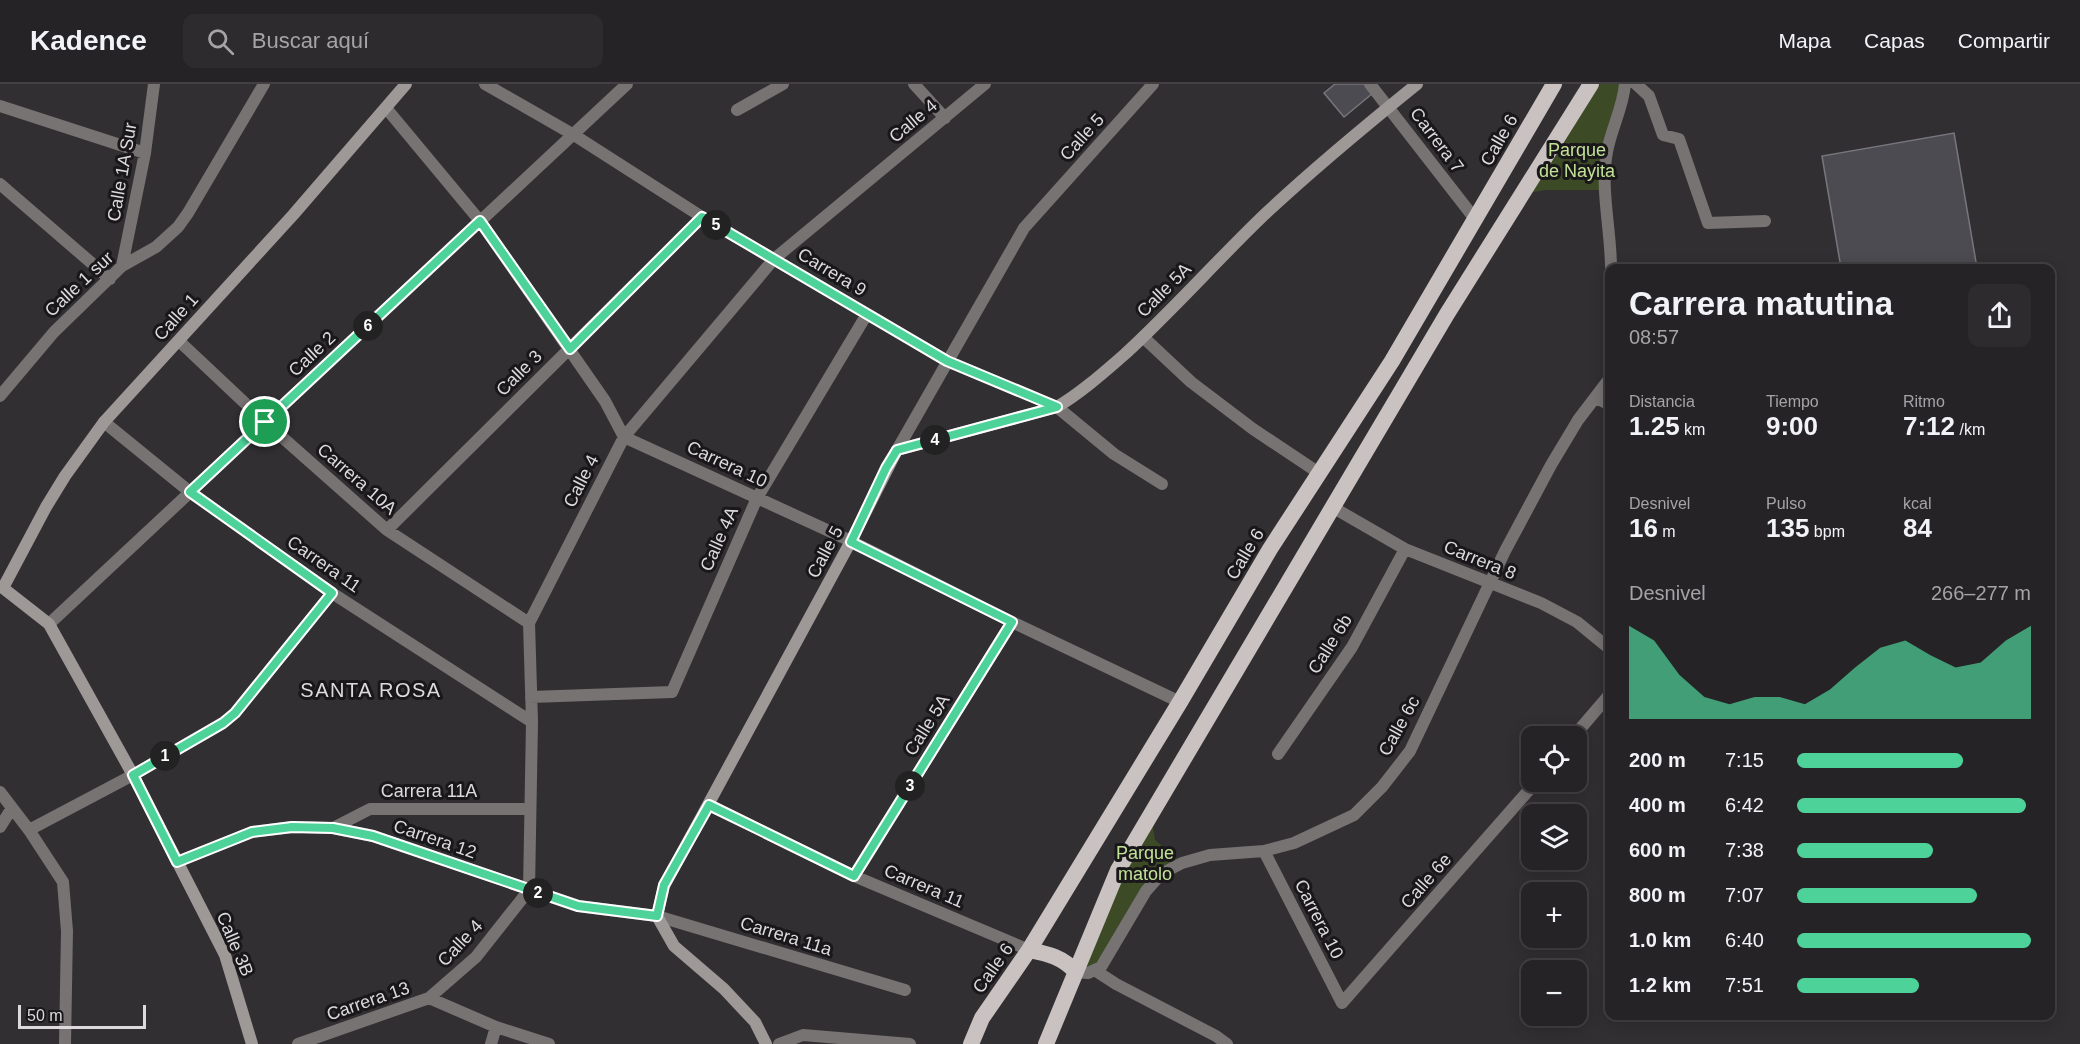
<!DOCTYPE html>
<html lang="es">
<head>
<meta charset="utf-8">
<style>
  body { margin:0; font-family:Helvetica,sans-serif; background:#2e2b2e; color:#f1f3f6; height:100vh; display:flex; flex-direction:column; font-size:22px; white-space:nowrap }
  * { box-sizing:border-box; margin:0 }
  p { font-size:20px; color:#a4a4a7 }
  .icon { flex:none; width:33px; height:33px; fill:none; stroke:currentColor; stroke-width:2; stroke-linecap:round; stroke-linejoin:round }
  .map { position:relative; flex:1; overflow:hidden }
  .sheet { position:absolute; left:1605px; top:180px; width:450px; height:756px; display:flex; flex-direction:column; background:#262326; border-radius:12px; box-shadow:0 3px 15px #0003,0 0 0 2px #424043 }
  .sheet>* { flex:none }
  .fabs { position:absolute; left:1521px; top:642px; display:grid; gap:12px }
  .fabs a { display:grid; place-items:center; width:66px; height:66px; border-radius:12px; background:#262326; box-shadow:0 3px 15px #0003,0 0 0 2px #424043; font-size:30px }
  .scale { position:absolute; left:18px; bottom:15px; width:128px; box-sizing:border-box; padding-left:6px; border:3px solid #dcdadd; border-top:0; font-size:16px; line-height:21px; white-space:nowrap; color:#dcdadd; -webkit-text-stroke:4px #19171a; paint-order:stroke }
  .pin { position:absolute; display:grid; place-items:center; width:51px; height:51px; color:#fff; margin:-26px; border:3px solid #fff; border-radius:50%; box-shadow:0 2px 6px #0007 }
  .km { position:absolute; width:30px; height:30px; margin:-15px; border-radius:50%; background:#222; color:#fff; font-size:16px; line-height:30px; text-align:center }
  .round { display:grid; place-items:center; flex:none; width:63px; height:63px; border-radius:12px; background:#2e2b2e }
  .head { display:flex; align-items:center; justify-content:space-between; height:102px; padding:0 24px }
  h1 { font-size:33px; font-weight:600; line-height:45px }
  .figures { display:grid; grid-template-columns:repeat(3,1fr); gap:9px; height:102px; padding:6px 24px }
  .figures div { display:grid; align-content:center }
  .figures b { font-size:26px; font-weight:600 }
  .figures small { font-size:16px; font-weight:400 }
  .figures p { font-size:16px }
  .chart { height:168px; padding:12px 24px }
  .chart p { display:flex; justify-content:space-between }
  .chart svg { width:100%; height:108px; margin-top:6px; fill:#4dd39a; opacity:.7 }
  ul { padding:0 24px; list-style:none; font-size:20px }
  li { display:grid; grid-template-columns:96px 72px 1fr; align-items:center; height:45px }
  li i { height:15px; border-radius:8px; background:#4dd39a }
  header { display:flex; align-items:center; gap:36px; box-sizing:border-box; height:84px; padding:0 30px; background:#262326; border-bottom:2px solid #424043 }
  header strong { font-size:28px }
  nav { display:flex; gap:33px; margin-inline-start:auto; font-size:21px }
  .search { width:420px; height:54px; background:#2e2b2e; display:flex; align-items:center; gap:15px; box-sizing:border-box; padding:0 21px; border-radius:12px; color:#a4a4a7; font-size:22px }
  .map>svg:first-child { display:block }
</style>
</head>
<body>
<header>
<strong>Kadence</strong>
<div class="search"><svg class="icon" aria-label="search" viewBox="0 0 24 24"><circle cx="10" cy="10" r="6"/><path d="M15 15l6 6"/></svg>Buscar aquí</div>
<nav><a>Mapa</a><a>Capas</a><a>Compartir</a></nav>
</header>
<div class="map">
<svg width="2080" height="960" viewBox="0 0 2080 960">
  <rect width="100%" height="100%" fill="#322f33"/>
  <path fill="#3c4a26" d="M 1591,0 L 1625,0 L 1617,35 L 1606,106 L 1545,106 L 1523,110 Z
    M 1161,712 L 1153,744 L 1155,756 L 1182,779 L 1161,790 L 1106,875 L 1076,888 Z"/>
  <path fill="#4c4b51" stroke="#77767c" stroke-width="1.5" d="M 1335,0 L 1365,0 L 1373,9 L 1344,33 L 1324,9 Z
    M 1954,49 L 1977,184 L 1841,184 L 1822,72 Z"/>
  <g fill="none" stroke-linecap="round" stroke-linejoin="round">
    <path stroke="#767372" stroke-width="12" d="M 1057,323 L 1114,370 L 1162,400"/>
    <path stroke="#767372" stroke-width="12" d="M 485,0 L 574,51 L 702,133 L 947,277 L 1057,323
      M 914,0 L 945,34
      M 1370,0 L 1475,135
      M 1636,0 L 1649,12 L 1663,51 L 1679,55 L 1708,139 L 1765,137
      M 0,22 L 145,69
      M 386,24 L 480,137 L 605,317 L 624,353 L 851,457 L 1012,538 L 1180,618
      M 737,26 L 783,0
      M 0,100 L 110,195
      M 122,182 L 145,69 L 154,0
      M 1611,184 C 1611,146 1600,105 1607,68 C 1611,45 1623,24 1625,0
      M 1143,253 L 1191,298 L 1253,345 L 1319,389
      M 179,257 L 265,338 L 387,446 L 529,539
      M 0,312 L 54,248 L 122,182 L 156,163 L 178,143 L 188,129 L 264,0
      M 1596,314 L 1610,321
      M 104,338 L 190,408 L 332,509 L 532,638
      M 897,366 L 1024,144 L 1153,0
      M 1334,424 L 1405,465 L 1541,519 L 1577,538 L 1610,565
      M 387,446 L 702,133
      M 49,540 L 627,0
      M 531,613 L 672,608 L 757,414 L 867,230
      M 1574,652 L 1610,610
      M 1278,670 L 1352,563 L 1405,465
      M 0,708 L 29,746 L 63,798 L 67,847 L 65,960
      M 709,721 L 854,792 L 1029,866
      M 0,743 L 12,724
      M 333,744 L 370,725 L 530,725
      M 29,746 L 133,691 L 223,639 L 235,629 L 332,509
      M 1264,767 L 1342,919 L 1536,698
      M 177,778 L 252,748 L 293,743 L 333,744 L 373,752 L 578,822 L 657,832 L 905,906
      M 854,792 L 1012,538
      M 1096,887 L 1116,900 L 1216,952 L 1227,960
      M 1076,888 L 1088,889 L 1101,883 L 1146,807 L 1161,790 L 1182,779 L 1210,771 L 1264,767 L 1294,759 L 1354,731 L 1382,703 L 1410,667 L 1505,467 L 1551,381 L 1578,336 L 1610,294
      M 429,914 L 476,873 L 529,806 L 532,638 L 529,539 L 624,353 L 774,175 L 985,0
      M 298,960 L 429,914 L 496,943 L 549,960
      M 491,960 L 496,943
      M 779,960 L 803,951 L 910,960"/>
    <path stroke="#9e9897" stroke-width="12" d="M 252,960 L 225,871 L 133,691 L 49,540 L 3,504 L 46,423 L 65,392 L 104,338 L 293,131 L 406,0
      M 766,960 L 755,938 L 724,905 L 674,862 L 657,832 L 664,802 L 851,457 L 897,366 L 1057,323 C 1082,308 1103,289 1125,270 C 1173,226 1217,176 1264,131 C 1313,85 1365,42 1417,0"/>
    <path stroke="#cac2c0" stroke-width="16" d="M 1029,866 C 1049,870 1062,873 1076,888
      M 971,960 L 982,934 L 1029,866 L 1180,618 L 1270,465 L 1392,277 L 1554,0
      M 1046,960 L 1118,786 L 1447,230 L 1591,0"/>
  </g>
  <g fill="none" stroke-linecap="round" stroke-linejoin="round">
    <g stroke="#fff" stroke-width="12">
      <path id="route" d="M 702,133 L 947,277 L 1057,323 L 897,366 L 886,384 L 851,458 L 1012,538 L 854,792 L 709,721 L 664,801 L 657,832 L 578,822 L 373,752 L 333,744 L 292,743 L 252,748 L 177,778 L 133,691 L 223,639 L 235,629 L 332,509 L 190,408 L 480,137 L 570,265 Z"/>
    </g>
    <use href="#route" stroke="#4dd39a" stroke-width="8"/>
  </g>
  <g text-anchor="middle" stroke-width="6" stroke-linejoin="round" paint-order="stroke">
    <g font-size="18" fill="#dcdadd" stroke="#19171a">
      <text transform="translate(913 37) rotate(-40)" y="6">Calle 4</text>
      <text transform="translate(1082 53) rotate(-48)" y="6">Calle 5</text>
      <text transform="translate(1437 56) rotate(53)" y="6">Carrera 7</text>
      <text transform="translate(1499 56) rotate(-60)" y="6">Calle 6</text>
      <text transform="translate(122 88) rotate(-80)" y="6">Calle 1A Sur</text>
      <text transform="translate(832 188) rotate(31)" y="6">Carrera 9</text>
      <text transform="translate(79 200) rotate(-43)" y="6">Calle 1 sur</text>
      <text transform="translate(1164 206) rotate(-45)" y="6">Calle 5A</text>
      <text transform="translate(176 233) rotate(-48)" y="6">Calle 1</text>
      <text transform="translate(312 270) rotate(-43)" y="6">Calle 2</text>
      <text transform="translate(519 289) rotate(-45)" y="6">Calle 3</text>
      <text transform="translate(727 380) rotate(25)" y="6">Carrera 10</text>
      <text transform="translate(357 395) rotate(41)" y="6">Carrera 10A</text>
      <text transform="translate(581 397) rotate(-63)" y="6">Calle 4</text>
      <text transform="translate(719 455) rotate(-66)" y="6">Calle 4A</text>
      <text transform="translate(825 468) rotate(-62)" y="6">Calle 5</text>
      <text transform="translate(1245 470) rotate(-59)" y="6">Calle 6</text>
      <text transform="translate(1480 476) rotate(22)" y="6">Carrera 8</text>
      <text transform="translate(324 480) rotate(35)" y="6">Carrera 11</text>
      <text transform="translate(1330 560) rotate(-58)" y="6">Calle 6b</text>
      <text transform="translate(927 641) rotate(-58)" y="6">Calle 5A</text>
      <text transform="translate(1399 642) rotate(-61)" y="6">Calle 6c</text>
      <text x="429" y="713">Carrera 11A</text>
      <text transform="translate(435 755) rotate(19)" y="6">Carrera 12</text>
      <text transform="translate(1426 797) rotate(-49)" y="6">Calle 6e</text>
      <text transform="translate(924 802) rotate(23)" y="6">Carrera 11</text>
      <text transform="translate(1319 835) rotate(63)" y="6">Carrera 10</text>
      <text transform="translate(786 852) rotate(17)" y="6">Carrera 11a</text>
      <text transform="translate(460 859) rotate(-47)" y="6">Calle 4</text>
      <text transform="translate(235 860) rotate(67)" y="6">Calle 3B</text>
      <text transform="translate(993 884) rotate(-55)" y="6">Calle 6</text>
      <text transform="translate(368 917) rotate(-19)" y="6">Carrera 13</text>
    </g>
    <g font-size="18" fill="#c2e295" stroke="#19171a">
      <text x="1577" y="72">Parque<tspan x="1577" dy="21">de Nayita</tspan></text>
      <text x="1145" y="775">Parque<tspan x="1145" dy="21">matolo</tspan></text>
    </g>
    <g font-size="20" letter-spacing="1.5" fill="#dcdadd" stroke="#19171a">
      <text x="371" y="613">SANTA ROSA</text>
    </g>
  </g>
</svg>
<div class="fabs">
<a><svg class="icon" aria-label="locate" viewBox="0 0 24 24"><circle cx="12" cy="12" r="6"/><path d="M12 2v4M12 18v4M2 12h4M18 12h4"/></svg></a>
<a><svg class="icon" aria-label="layers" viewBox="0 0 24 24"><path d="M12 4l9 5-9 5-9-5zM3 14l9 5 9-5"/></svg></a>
<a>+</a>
<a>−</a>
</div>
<div class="scale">50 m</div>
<div class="pin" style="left:265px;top:338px;background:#1e9e55"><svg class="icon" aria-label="arrive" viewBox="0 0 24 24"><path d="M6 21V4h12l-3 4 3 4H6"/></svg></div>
<b class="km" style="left:165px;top:672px">1</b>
<b class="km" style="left:538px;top:809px">2</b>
<b class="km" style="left:910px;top:702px">3</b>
<b class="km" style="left:935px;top:356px">4</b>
<b class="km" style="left:716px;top:141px">5</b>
<b class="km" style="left:368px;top:242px">6</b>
<section class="sheet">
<div class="head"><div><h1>Carrera matutina</h1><p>08:57</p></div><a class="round"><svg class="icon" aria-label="share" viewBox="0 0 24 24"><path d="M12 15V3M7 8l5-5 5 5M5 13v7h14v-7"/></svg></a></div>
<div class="figures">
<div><p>Distancia</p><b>1.25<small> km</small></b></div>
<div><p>Tiempo</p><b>9:00</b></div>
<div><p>Ritmo</p><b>7:12<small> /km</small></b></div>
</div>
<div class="figures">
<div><p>Desnivel</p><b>16<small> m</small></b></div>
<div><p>Pulso</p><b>135<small> bpm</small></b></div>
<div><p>kcal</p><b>84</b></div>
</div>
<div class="chart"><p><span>Desnivel</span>266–277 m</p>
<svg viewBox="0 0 160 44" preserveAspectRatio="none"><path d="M0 44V6L10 12L20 26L30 35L40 38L50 35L60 35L70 38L80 32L90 23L100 15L110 12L120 18L130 23L140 21L150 12L160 6V44z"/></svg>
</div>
<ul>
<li><b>200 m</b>7:15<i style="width:71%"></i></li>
<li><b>400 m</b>6:42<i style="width:98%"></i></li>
<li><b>600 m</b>7:38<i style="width:58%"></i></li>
<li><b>800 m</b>7:07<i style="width:77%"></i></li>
<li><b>1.0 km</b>6:40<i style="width:100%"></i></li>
<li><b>1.2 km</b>7:51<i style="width:52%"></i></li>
</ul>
</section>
</div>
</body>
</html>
